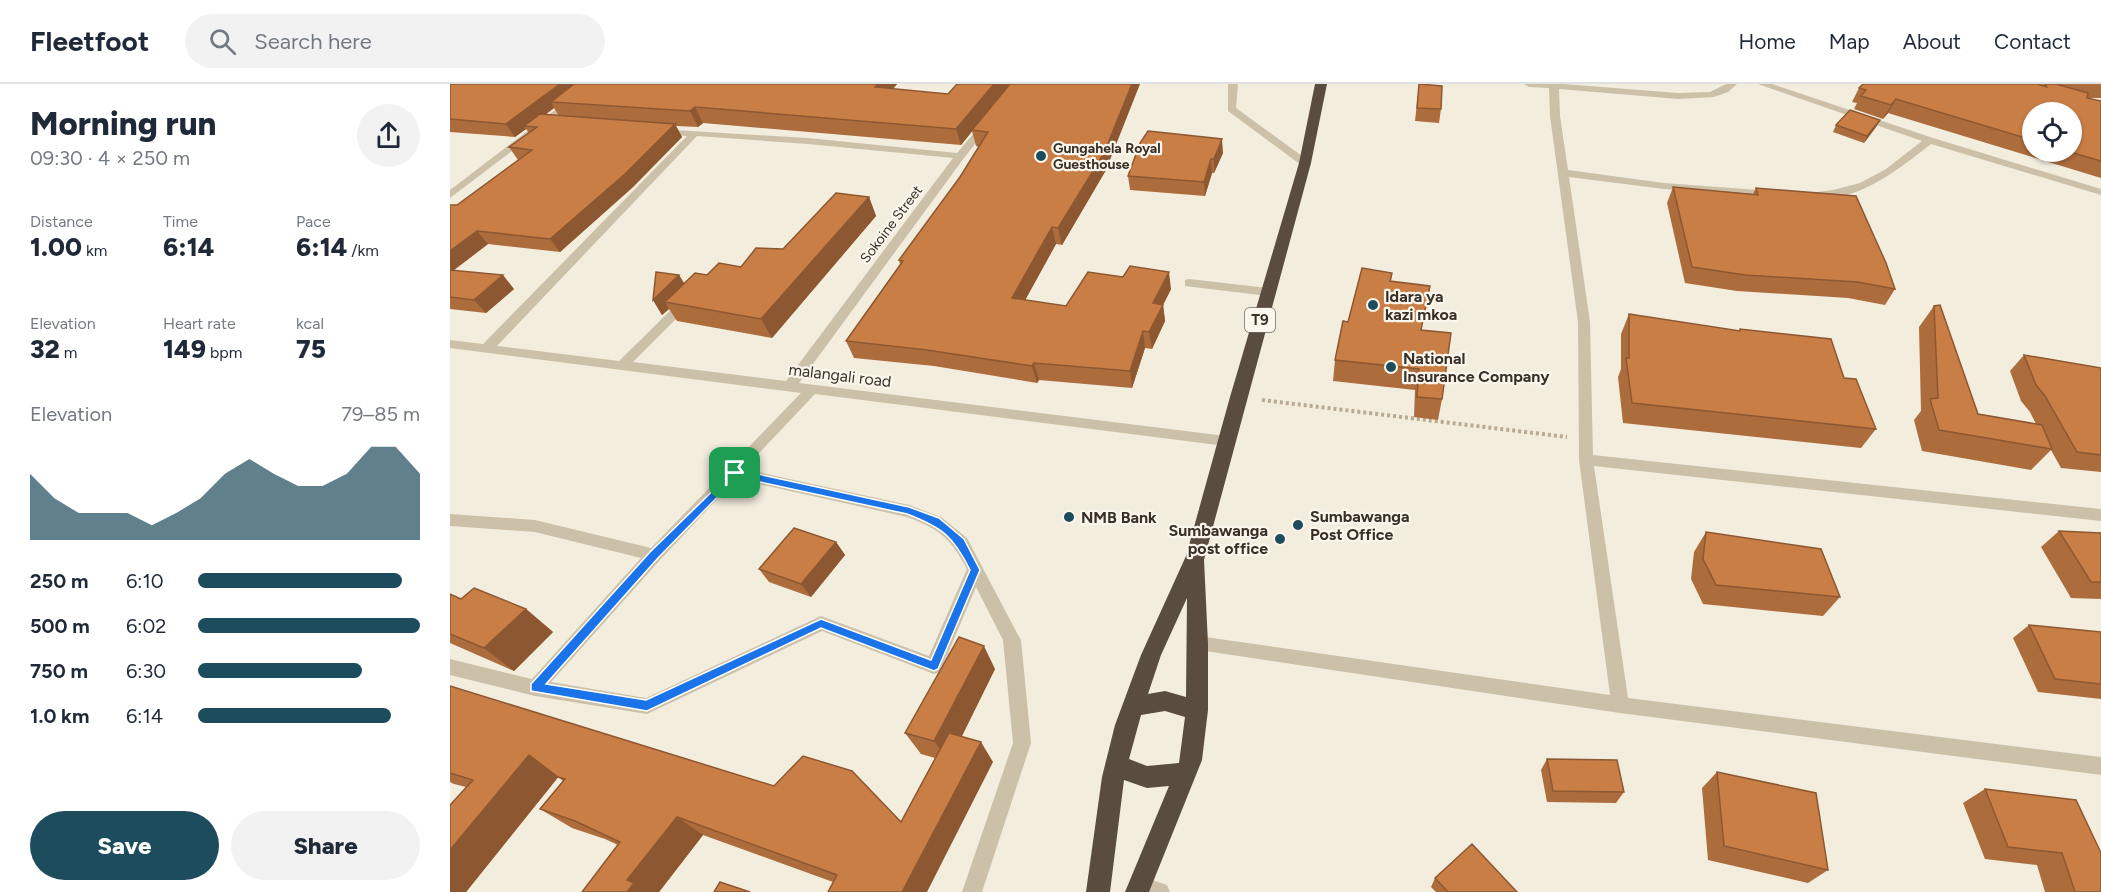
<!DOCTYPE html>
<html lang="en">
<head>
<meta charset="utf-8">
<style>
  body { margin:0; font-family:Figtree,sans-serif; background:#f2f2f3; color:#1f2937; height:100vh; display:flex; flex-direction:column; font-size:22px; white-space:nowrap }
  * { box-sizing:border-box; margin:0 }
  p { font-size:20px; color:#747a83 }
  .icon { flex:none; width:33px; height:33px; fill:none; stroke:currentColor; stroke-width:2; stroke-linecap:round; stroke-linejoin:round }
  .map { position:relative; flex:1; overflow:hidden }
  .sheet { display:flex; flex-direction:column; background:#fff; width:450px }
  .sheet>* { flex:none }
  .tools { position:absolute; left:1572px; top:18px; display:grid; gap:12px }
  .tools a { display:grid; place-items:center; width:60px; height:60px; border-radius:50%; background:#fff; box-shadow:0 2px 4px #0004; font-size:30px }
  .pin { position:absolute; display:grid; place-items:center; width:51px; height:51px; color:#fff; margin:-26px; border-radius:12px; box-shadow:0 3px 9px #0006 }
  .round { display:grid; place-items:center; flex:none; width:63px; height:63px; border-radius:32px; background:#f2f2f3 }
  .headline { display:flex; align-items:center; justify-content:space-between; height:102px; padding:0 30px }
  h1 { font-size:33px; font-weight:800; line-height:45px }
  .stats { display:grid; grid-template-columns:repeat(3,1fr); gap:9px; height:102px; padding:6px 30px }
  .stats div { display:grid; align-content:center }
  .stats b { font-size:26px; font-weight:800 }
  .stats small { font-size:16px; font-weight:400 }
  .stats p { font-size:16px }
  .chart { height:168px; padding:12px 30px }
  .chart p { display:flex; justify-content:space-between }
  .chart svg { width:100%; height:108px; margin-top:6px; fill:#1d4d5c; opacity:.7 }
  .cta { display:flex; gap:12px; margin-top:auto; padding:12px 30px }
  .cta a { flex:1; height:69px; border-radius:36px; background:#1d4d5c; color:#fff; font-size:24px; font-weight:800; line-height:69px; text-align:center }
  .cta a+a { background:#f2f2f3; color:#1f2937 }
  ul { padding:0 30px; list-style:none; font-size:20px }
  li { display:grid; grid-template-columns:96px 72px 1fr; align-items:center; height:45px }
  li i { height:15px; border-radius:8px; background:#1d4d5c }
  header { display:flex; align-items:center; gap:36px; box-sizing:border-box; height:84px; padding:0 30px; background:#fff; border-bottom:2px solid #e0e1e3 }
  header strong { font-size:28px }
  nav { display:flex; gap:33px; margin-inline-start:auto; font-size:21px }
  .search { width:420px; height:54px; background:#f2f2f3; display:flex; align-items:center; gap:15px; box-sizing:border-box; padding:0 21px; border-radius:33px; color:#747a83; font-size:22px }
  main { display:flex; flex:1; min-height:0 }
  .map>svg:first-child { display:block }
</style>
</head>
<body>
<header>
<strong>Fleetfoot</strong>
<div class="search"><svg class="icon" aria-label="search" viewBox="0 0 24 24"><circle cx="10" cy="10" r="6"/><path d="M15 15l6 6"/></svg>Search here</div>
<nav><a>Home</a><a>Map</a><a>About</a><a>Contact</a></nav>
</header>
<main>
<section class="sheet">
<div class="headline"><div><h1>Morning run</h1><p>09:30 · 4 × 250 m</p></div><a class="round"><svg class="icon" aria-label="share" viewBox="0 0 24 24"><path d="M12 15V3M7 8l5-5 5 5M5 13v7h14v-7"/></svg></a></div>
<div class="stats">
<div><p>Distance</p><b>1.00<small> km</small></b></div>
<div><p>Time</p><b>6:14</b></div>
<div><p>Pace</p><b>6:14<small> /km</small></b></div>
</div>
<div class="stats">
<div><p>Elevation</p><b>32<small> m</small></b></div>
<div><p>Heart rate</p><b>149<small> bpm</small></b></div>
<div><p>kcal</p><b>75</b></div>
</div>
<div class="chart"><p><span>Elevation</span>79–85 m</p>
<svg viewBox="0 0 160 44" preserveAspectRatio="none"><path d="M0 44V17L10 27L20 33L30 33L40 33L50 38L60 33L70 27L80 17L90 11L100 17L110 22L120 22L130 17L140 6L150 6L160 17V44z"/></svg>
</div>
<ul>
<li><b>250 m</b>6:10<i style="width:92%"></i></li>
<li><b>500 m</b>6:02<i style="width:100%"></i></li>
<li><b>750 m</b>6:30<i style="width:74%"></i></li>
<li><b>1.0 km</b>6:14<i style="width:87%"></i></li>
</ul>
<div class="cta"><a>Save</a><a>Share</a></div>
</section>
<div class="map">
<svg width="1651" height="808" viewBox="0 0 1651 808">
  <rect width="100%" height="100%" fill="#f3edde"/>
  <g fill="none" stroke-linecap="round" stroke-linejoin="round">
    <path stroke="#b8aa93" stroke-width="4" stroke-dasharray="3 3" stroke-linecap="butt" d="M 812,316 L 1117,353"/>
    <path fill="#ccc0a9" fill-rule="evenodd" d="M 139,0 L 150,0 L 0,114 L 0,106 Z
      M 778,0 L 788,0 L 786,24 L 859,77 L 859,81 L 851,81 L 778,27 Z
      M 1074,0 L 1114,0 L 1228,9 L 1260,8 L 1276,0 L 1287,0 L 1278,8 L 1264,13 L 1228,15 L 1109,5 L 1110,32 L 1118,86 L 1214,99 L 1322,107 L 1327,110 L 1322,113 L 1214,105 L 1119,93 L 1140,238 L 1143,371 L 1651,425 L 1651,437 L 1144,382 L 1178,614 L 1651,673 L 1651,691 L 1170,629 L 742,565 L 739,560 L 742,555 L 748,552 L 1160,611 L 1129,376 L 1128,238 L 1100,32 L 1099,4 L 1079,3 Z
      M 1308,0 L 1322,0 L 1483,54 L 1651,105 L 1651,111 L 1481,60 C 1449,85 1404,122 1360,113 L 1360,109 L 1383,106 L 1410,99 L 1436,85 L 1472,57 Z
      M 537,36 L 542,39 L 540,41 L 514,74 L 349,299 L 776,352 L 783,357 L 776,362 L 365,310 L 294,385 L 459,421 L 491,433 L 517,454 L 568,551 L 571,556 L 581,659 L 532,808 L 512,808 L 563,659 L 553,556 L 526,503 L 490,588 L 484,590 L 372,547 L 197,630 L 85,612 L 0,591 L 0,575 L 82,595 L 191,474 L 85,448 L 0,442 L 0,430 L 85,436 L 201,464 L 351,309 L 0,264 L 0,256 L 33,260 L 237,52 L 211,50 L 207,49 L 207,45 L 358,54 L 507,69 L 534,37 ZM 247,52 L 358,60 L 503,74 L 336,297 L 183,278 L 240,221 L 242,218 L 240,215 L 232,215 L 169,277 L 47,262 ZM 286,395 L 457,433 C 490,445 501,455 517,485 L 479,572 L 371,532 L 196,614 L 101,598 L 210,476 Z
      M 739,195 L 818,204 L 824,208 L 818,212 L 735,202 L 735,196 Z
      M 690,792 L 717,801 L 720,808 L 682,808 L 680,802 L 683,795 Z"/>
    <path fill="#5a4d40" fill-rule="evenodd" d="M 865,0 L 877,0 L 861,79 L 754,476 L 758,560 L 758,626 L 752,676 L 699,808 L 675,808 L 719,702 L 697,704 L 674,696 L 660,808 L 636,808 L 652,693 L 665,641 L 691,571 L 736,472 L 780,313 L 849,79 ZM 737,514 L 736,613 L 715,607 L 698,610 L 711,571 ZM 715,627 L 735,633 L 729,679 L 697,682 L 679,675 L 691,631 Z"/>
  </g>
  <path fill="#ad6c3c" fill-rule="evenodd" d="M 0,0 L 447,0 L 443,5 L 656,86 L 612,161 L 606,160 L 575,216 L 616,222 L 721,205 L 713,221 L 715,237 L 702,265 L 695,264 L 682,304 L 589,296 L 587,299 L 484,282 L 404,274 L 396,257 L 450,180 L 449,176 L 510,93 L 529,63 L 526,62 L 522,47 L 511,61 L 253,39 L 248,43 L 226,42 L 232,53 L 183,103 L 110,168 L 38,160 L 4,186 L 64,205 L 36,229 L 0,225 L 0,121 L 7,121 L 68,76 L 59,63 L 79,49 L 76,45 L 65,53 L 0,48 ZM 104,24 L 109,32 L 95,31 Z
    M 969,0 L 991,25 L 989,39 L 965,37 Z
    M 1413,0 L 1651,0 L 1651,14 L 1637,14 L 1651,17 L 1651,94 L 1438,29 L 1433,35 L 1404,25 L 1407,19 L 1402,18 L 1409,4 ZM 1582,28 L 1622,68 L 1582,68 Z
    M 1430,36 L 1426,43 L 1414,59 L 1383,48 L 1386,41 Z
    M 773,69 L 764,89 L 762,89 L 755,112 L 680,106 L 678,92 Z
    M 1223,103 L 1303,110 L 1306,104 L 1445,205 L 1435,221 L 1398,214 L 1287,207 L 1235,199 L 1217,119 Z
    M 419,113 L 426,132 L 322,254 L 227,237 L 219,225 L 212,231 L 203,216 L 229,191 L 234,199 L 257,191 L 291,183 L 333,165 Z
    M 942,189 L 941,197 L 972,246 L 992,315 L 988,336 L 964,333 L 965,306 L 883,297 L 885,276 L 898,238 Z
    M 1484,222 L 1528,330 L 1586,340 L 1580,328 L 1571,317 L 1560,287 L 1574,271 L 1651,284 L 1651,388 L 1611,384 L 1601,366 L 1581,386 L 1472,367 L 1464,336 L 1471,327 L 1469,243 Z
    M 1179,230 L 1289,247 L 1290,245 L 1394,294 L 1426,345 L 1411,364 L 1173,339 L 1168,293 L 1171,285 L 1171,250 Z
    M 1609,447 L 1651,449 L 1651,515 L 1621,514 L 1591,463 Z
    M 1256,448 L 1390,513 L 1373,532 L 1253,520 L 1241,495 L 1244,468 Z
    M 386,458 L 395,471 L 361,513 L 319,498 L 309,485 Z
    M 0,510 L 11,515 L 76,525 L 103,548 L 64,587 L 0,559 Z
    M 1579,541 L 1651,548 L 1651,615 L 1588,608 L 1563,554 Z
    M 545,585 L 512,652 L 543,678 L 383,798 L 253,751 L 209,808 L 132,808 L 168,761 L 155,755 L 122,744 L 90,725 L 113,697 L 108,693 L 16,808 L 0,808 L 16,703 L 4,700 L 0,698 L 0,602 L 324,702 L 451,738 L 485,674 L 471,670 L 455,649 Z
    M 1097,675 L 1174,708 L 1166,719 L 1097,718 L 1091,686 Z
    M 1267,688 L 1378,786 L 1358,799 L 1258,776 L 1252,704 Z
    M 1535,705 L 1626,716 L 1651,808 L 1595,808 L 1587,781 L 1535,775 L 1513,719 Z
    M 985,794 L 1067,808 L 986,808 L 981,803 Z"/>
  <path fill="#8d5831" d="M 110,0 L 134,0 L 101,18 L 104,24 L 80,42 L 74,42 L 76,45 L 65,53 L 56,40 Z
    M 428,0 L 447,0 L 431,19 L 425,3 Z
    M 544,0 L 561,0 L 511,61 L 506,45 Z
    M 682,0 L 690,0 L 656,86 L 612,161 L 608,144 Z
    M 1446,15 L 1438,29 L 1433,35 L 1441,21 Z
    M 245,23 L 253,39 L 248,43 L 240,27 Z
    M 1430,36 L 1426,43 L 1414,59 L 1417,52 Z
    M 225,40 L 232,53 L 183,103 L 110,168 L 100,155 Z
    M 772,55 L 773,69 L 764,89 L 764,75 Z
    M 761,75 L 762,89 L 755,112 L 754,98 Z
    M 419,113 L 426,132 L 322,254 L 311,235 Z
    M 602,143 L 606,160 L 567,231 L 562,214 Z
    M 27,147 L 38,160 L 0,189 L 0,167 Z
    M 719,188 L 721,205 L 713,221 L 715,237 L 702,265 L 699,248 L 703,219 Z
    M 53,191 L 64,205 L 36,229 L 24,216 Z
    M 229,191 L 238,206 L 215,218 L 219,225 L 212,231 L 203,216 Z
    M 693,247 L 695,264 L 682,304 L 680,287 Z
    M 584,279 L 589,296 L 587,299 L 582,282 Z
    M 386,458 L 395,471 L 361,513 L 351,500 Z
    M 76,525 L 103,548 L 64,587 L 34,564 Z
    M 534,562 L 545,585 L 499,678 L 484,657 Z
    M 531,658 L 543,678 L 477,808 L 452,808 Z
    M 79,671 L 110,691 L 16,808 L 0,808 L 0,766 Z
    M 227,733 L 253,751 L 209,808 L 177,808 L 177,796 Z"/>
  <path fill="#c97e46" stroke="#8d5831" stroke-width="1.5" d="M 0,0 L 110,0 L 56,40 L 0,35 Z
    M 124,0 L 428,0 L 425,3 L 498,10 L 507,0 L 544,0 L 506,45 L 245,23 L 240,27 L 101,18 Z
    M 560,0 L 682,0 L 654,69 L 608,144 L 602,143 L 562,214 L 616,222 L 638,188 L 673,193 L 680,182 L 719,188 L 703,219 L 713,221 L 699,248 L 693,247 L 680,287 L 584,279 L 582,282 L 477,266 L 396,257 L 453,177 L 449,176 L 510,93 L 538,48 L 522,46 Z
    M 969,0 L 992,2 L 991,25 L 967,24 Z
    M 1413,0 L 1587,0 L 1597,3 L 1595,0 L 1606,0 L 1638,9 L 1637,14 L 1651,17 L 1651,77 L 1620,68 L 1622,68 L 1622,28 L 1582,28 L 1582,56 L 1446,15 L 1441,21 L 1411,12 L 1416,6 L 1409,4 Z
    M 1400,26 L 1430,36 L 1417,52 L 1386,41 Z
    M 90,30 L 225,40 L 175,90 L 100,155 L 27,147 L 0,167 L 0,121 L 7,121 L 82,66 L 59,63 L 87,43 L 74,42 Z
    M 698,47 L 772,55 L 764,75 L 761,75 L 754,98 L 678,92 L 690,59 Z
    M 1223,103 L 1308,111 L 1306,104 L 1406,112 L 1436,179 L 1445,205 L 1408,198 L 1295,191 L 1242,183 Z
    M 386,109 L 419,113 L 311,235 L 215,218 L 245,189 L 257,191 L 269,179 L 291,183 L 306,164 L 333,165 Z
    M 912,184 L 942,189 L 940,197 L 980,202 L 971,246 L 1001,249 L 992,315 L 967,313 L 969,285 L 885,276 L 893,237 L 898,238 Z
    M 0,186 L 53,191 L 24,216 L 0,213 Z
    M 206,188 L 229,191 L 203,216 Z
    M 1490,221 L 1528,330 L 1592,341 L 1602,365 L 1489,346 L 1480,315 L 1488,314 L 1484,222 Z
    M 1179,230 L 1290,247 L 1290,245 L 1381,255 L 1394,294 L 1406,295 L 1426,345 L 1182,319 L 1176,274 L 1179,274 Z
    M 1574,271 L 1651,284 L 1651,371 L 1627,368 L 1595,312 L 1586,301 Z
    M 344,444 L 386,458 L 351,500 L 309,485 Z
    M 1609,447 L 1651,449 L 1651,498 L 1641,498 Z
    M 1256,448 L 1371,465 L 1390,513 L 1266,501 L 1253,475 Z
    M 24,504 L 76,525 L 34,564 L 0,550 L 0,510 L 11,515 Z
    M 1579,541 L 1651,548 L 1651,600 L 1605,595 Z
    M 509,553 L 534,562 L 484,657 L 455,649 Z
    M 0,602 L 324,702 L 353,672 L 402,687 L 451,738 L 499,649 L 531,658 L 452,808 L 378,808 L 387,791 L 227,733 L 177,796 L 184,799 L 177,808 L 132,808 L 170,758 L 125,737 L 90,725 L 115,695 L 108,693 L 79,671 L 0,766 L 0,721 L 23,696 L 0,689 Z
    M 1097,675 L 1167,676 L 1174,708 L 1103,707 Z
    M 1267,688 L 1366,709 L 1378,786 L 1274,762 Z
    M 1535,705 L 1626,716 L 1651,769 L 1651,808 L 1625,808 L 1612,769 L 1558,763 Z
    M 1022,760 L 1067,808 L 998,808 L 985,794 Z
    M 270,798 L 300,808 L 264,808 Z"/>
  <path fill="#1a73e8" stroke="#fff" stroke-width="1.5" fill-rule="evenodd" d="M 285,385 L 459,423 L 489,434 L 514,455 L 530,486 L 488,585 L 484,587 L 371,544 L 197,627 L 81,607 L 81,600 L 200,468 ZM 287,393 L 457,430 C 493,444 503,452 520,486 L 481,576 L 371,535 L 196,616 L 96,600 L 208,474 Z"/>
  <g fill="#1d4d5c" stroke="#fbf6eb" stroke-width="2">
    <circle cx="591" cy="72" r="6"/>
    <circle cx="923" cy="221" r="6"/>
    <circle cx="941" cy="283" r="6"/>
    <circle cx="619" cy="433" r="6"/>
    <circle cx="848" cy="441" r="6"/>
    <circle cx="830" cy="455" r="6"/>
  </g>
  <g text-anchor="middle" stroke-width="4.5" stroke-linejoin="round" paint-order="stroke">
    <g font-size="14" font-weight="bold" fill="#393129" stroke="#fbf6eb" text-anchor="start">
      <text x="603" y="69">Gungahela Royal<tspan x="603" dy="16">Guesthouse</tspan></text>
    </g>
    <g font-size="14" fill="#393129" stroke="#fbf6eb">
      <text transform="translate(441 140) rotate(-53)" y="5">Sokoine Street</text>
    </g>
    <rect fill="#fbf6eb" stroke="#736c63" stroke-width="1.5" x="795" y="224" width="30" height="24" rx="4.5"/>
    <g font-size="15" font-weight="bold" fill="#393129">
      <text x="810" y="241">T9</text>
    </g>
    <g font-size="16" font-weight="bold" fill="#393129" stroke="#fbf6eb" text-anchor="start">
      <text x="935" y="218">Idara ya<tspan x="935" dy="18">kazi mkoa</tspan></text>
      <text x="953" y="280">National<tspan x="953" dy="18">Insurance Company</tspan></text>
      <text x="860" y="438">Sumbawanga<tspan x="860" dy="18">Post Office</tspan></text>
      <text x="631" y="439">NMB Bank</text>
      <text x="818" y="452" text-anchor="end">Sumbawanga<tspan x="818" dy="18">post office</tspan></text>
    </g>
    <g font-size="16" fill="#393129" stroke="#fbf6eb">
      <text transform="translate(390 291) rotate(7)" y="6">malangali road</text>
    </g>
  </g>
</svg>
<div class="tools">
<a><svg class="icon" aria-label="locate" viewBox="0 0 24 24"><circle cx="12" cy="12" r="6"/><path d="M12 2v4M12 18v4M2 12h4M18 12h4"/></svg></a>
</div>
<div class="pin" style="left:285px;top:389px;background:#1e9e55"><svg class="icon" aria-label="arrive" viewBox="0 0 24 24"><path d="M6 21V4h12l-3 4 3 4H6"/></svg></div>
</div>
</main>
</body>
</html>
